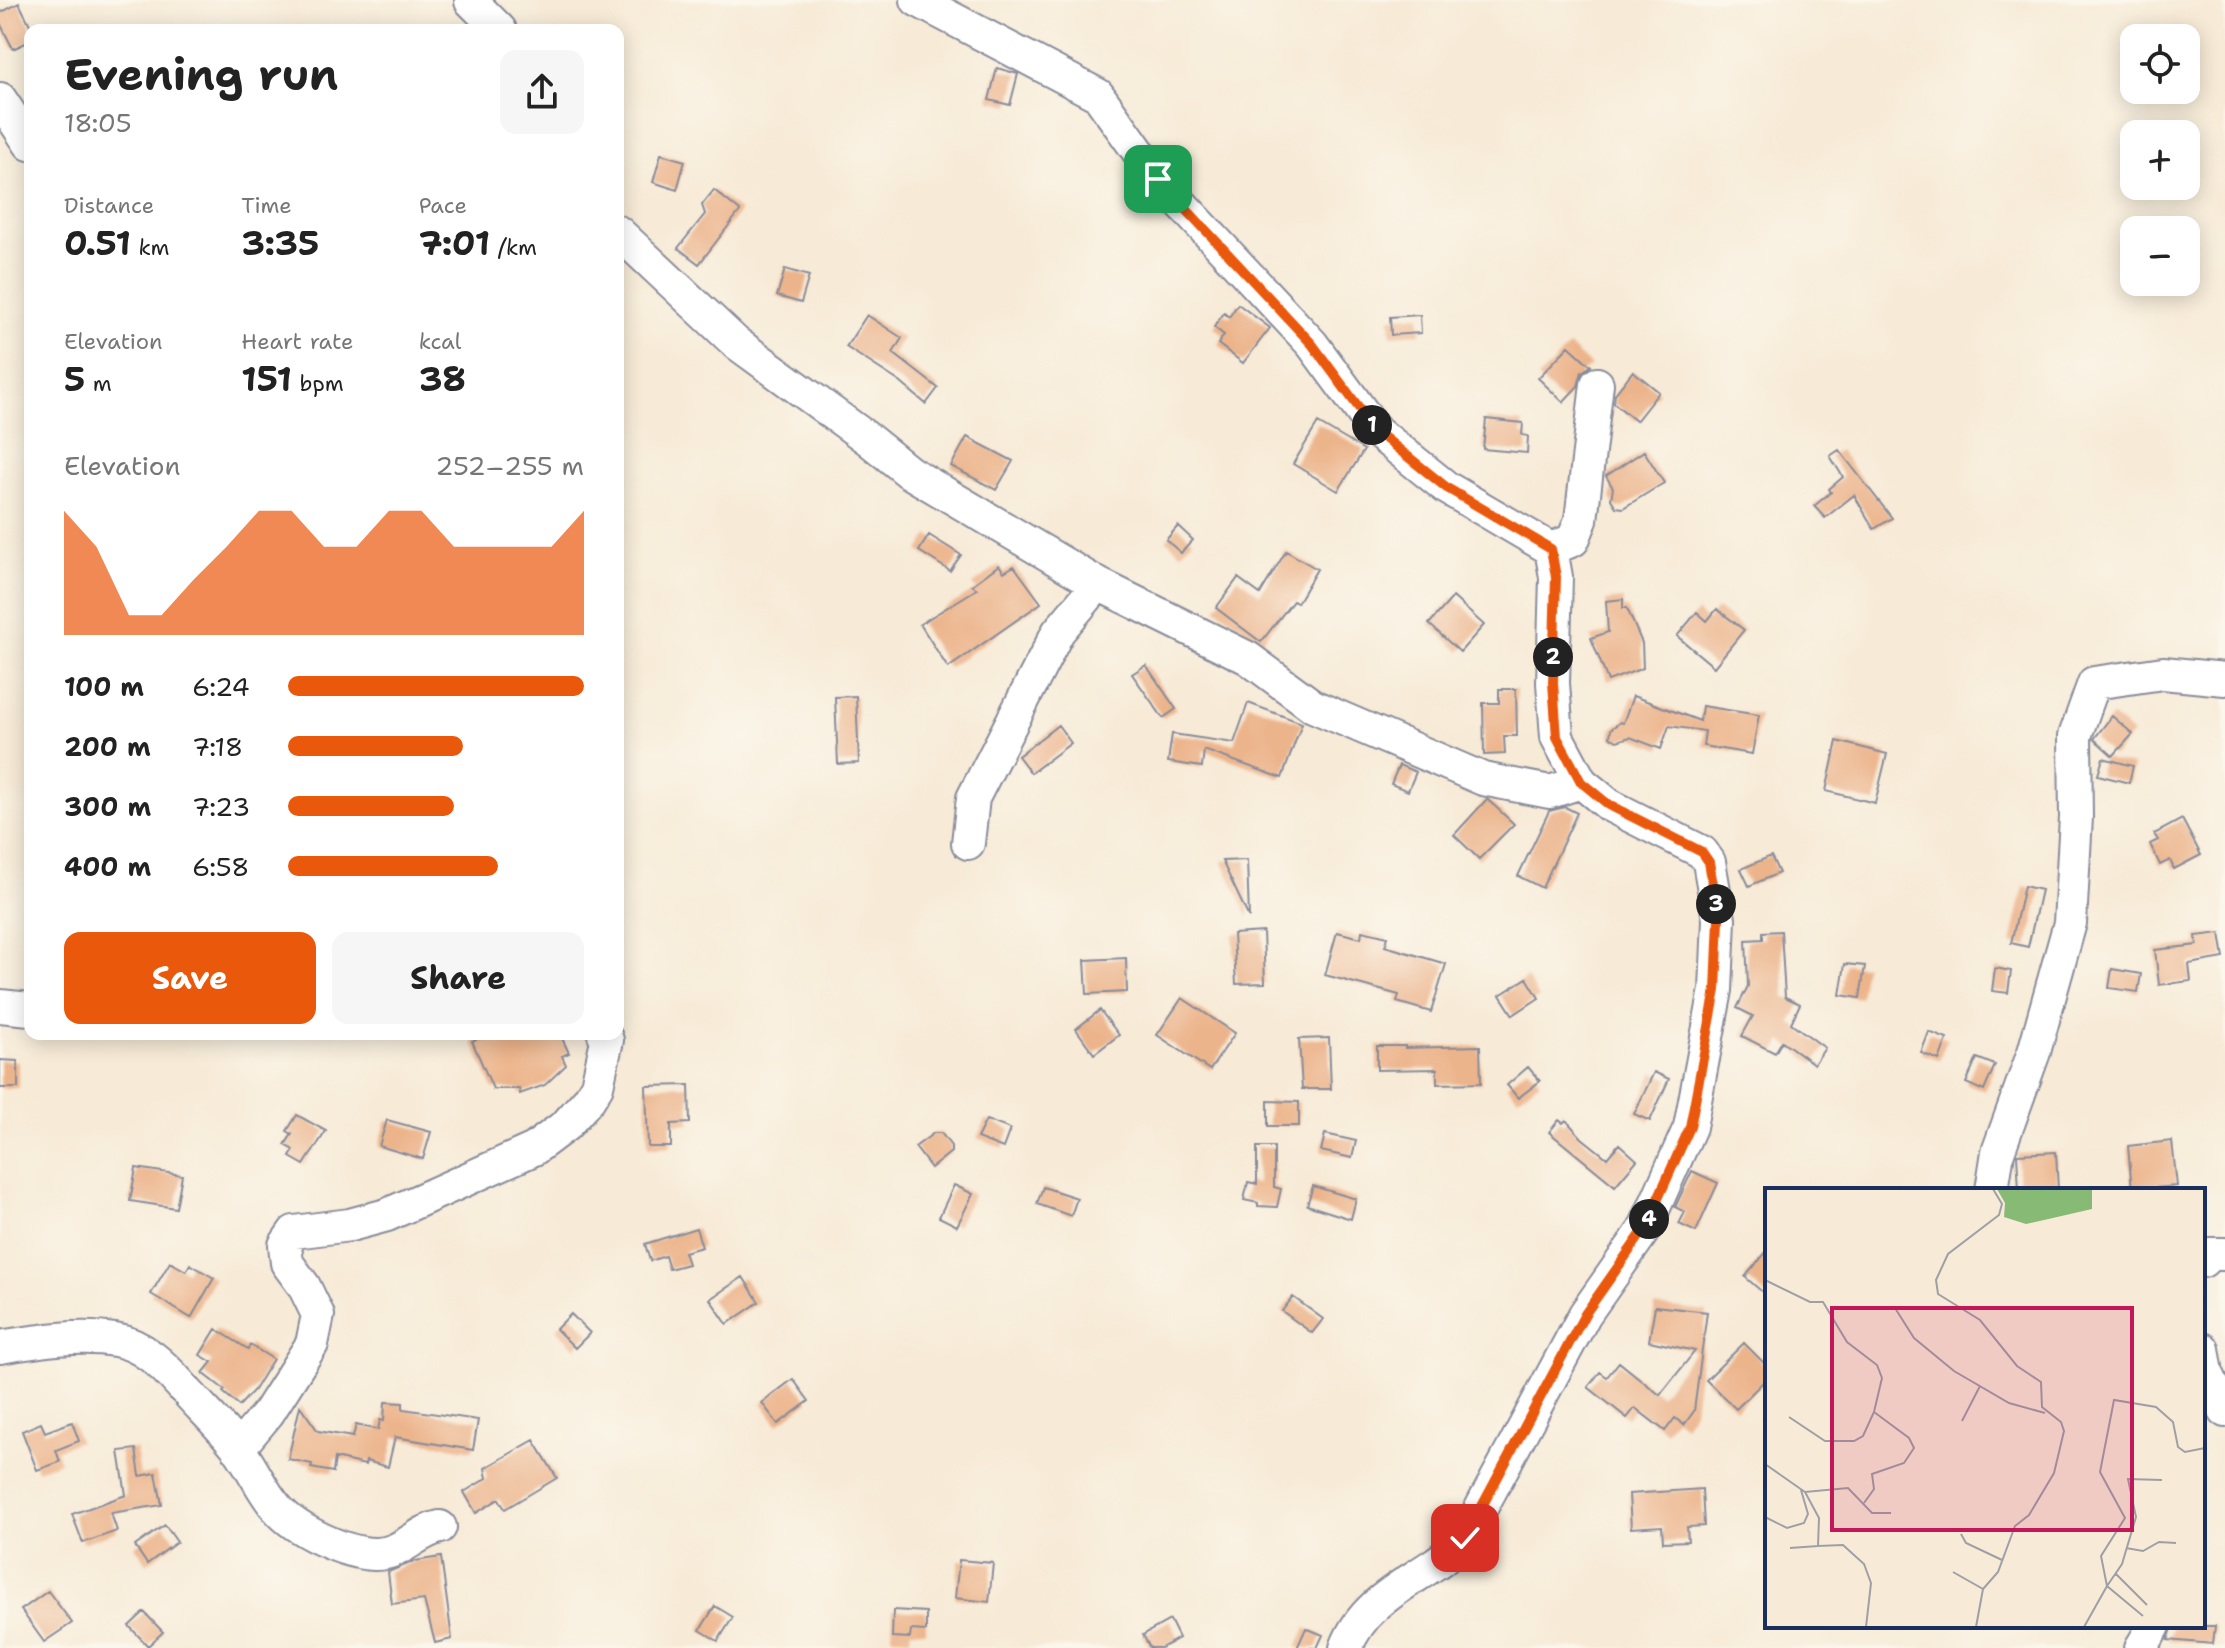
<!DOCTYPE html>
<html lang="en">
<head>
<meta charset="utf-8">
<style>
  body { margin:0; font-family:"Shantell Sans",sans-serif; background:#f6f6f6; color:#222; height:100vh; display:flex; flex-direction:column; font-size:30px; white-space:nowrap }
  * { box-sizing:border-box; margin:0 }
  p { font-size:26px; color:#767676 }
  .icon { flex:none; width:44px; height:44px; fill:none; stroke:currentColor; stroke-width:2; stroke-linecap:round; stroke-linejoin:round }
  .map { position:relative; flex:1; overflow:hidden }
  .panel { position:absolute; left:24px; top:24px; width:600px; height:1016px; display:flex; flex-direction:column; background:#fff; border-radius:16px; box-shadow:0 4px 20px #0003 }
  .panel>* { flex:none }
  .buttons { position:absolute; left:2120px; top:24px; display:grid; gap:16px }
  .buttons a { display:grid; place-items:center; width:80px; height:80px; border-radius:16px; background:#fff; box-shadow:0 4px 20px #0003; font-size:40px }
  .pin { position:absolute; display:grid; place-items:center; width:68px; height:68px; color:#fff; margin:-34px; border-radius:16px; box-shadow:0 4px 12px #0006 }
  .km { position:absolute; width:40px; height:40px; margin:-20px; border-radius:50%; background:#222; color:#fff; font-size:22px; line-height:40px; text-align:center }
  .round { display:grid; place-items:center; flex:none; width:84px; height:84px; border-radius:16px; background:#f6f6f6 }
  .head { display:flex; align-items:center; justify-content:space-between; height:136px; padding:0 40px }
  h1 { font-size:44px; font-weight:700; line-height:60px }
  .figures { display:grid; grid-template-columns:repeat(3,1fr); gap:12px; height:136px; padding:8px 40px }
  .figures div { display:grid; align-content:center }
  .figures b { font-size:34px; font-weight:700 }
  .figures small { font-size:22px; font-weight:400 }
  .figures p { font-size:22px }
  .chart { height:224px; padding:16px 40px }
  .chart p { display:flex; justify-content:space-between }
  .chart svg { width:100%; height:144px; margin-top:8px; fill:#ea580c; opacity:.7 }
  .primary-button { display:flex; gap:16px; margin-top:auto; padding:16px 40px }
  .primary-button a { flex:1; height:92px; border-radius:16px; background:#ea580c; color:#fff; font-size:32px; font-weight:700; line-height:92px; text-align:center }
  .primary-button a+a { background:#f6f6f6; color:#222 }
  ul { padding:0 40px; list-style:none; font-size:26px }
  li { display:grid; grid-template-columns:128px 96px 1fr; align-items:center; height:60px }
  li i { height:20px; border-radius:10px; background:#ea580c }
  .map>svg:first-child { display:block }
</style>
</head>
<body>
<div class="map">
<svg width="2225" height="1648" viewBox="0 0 2225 1648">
  <rect width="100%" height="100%" fill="#fbf7ec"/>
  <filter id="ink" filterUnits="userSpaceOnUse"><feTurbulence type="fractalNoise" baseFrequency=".0125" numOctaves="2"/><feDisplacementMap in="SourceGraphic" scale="16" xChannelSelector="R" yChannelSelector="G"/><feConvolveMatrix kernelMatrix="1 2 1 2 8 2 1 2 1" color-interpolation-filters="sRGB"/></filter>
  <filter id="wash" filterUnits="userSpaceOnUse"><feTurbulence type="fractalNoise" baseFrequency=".006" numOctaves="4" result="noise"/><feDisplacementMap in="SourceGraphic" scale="32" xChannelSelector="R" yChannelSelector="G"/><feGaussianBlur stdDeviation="1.8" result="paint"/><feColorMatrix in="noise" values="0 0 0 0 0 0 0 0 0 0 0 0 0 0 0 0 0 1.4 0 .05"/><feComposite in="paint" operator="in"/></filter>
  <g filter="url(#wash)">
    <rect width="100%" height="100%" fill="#f7ead6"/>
    <g id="blocks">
      <path fill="#ecb48b" d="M 19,3 L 30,25 L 30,41 L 13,49 L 0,23 L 0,13 Z
        M 997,68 L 1018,74 L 1010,105 L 989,100 Z
        M 661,154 L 685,161 L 677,190 L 653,182 Z
        M 714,190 L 740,211 L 699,264 L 678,248 L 705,214 L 702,205 Z
        M 785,269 L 809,276 L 801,303 L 777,296 Z
        M 1238,304 L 1270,328 L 1243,363 L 1218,344 L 1224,335 L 1214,327 L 1224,313 L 1229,317 Z
        M 867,315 L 902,338 L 893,353 L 938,388 L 926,404 L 900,382 L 846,347 Z
        M 1420,315 L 1421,333 L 1391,335 L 1390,317 Z
        M 1569,346 L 1591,366 L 1582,372 L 1578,386 L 1563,402 L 1538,378 Z
        M 1633,371 L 1659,392 L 1636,421 L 1614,403 L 1615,394 Z
        M 1486,419 L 1523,423 L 1522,435 L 1528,436 L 1527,453 L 1483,449 Z
        M 1318,423 L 1364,450 L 1338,491 L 1293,464 Z
        M 967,437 L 1013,461 L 996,490 L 951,466 Z
        M 1839,450 L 1892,518 L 1874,529 L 1854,495 L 1825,518 L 1814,506 L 1831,492 L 1829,489 L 1843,477 L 1830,456 Z
        M 1644,451 L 1664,483 L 1623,508 L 1616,507 L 1611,499 L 1613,488 L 1606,476 Z
        M 1178,526 L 1193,540 L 1181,553 L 1166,540 Z
        M 929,535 L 961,555 L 950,571 L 919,551 Z
        M 1286,551 L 1317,569 L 1297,603 L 1293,601 L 1261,642 L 1216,608 L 1238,578 L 1260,594 Z
        M 999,565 L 1004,572 L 1014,566 L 1041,603 L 948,668 L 920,624 L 977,589 L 972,585 Z
        M 1453,597 L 1484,625 L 1460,652 L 1429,624 Z
        M 1623,599 L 1623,608 L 1627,608 L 1642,643 L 1643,668 L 1608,681 L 1591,638 L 1608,632 L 1606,601 Z
        M 1717,609 L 1744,630 L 1714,667 L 1677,636 L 1697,612 L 1707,621 Z
        M 1146,665 L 1176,709 L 1163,718 L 1132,674 Z
        M 1499,689 L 1516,689 L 1517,736 L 1504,736 L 1505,754 L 1484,755 L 1483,703 L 1499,703 Z
        M 856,696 L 859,763 L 838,764 L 835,697 Z
        M 1633,696 L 1700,721 L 1702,706 L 1759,715 L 1752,754 L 1703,746 L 1705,731 L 1669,726 L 1661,749 L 1630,737 L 1617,741 L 1610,737 L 1611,729 L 1620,722 L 1623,723 Z
        M 1248,703 L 1302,723 L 1282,778 L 1204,750 L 1202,767 L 1168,762 L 1172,734 L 1234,743 Z
        M 2112,716 L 2133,734 L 2113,756 L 2094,739 Z
        M 1058,725 L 1071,743 L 1031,773 L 1018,756 Z
        M 1837,741 L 1887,754 L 1875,803 L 1826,791 Z
        M 2103,758 L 2133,766 L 2129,783 L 2098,775 Z
        M 1399,765 L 1416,772 L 1408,791 L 1391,784 Z
        M 1487,799 L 1514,824 L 1479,859 L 1454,835 Z
        M 1565,807 L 1577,813 L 1542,888 L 1518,876 L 1549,811 Z
        M 2182,819 L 2201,855 L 2174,869 L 2170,860 L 2160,865 L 2150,844 L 2158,840 L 2154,834 Z
        M 1771,856 L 1779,873 L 1749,886 L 1741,869 Z
        M 1247,860 L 1249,918 L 1222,861 Z
        M 2024,886 L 2041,890 L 2028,947 L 2011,943 Z
        M 1362,931 L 1388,937 L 1385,946 L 1446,964 L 1431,1012 L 1397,1002 L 1399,995 L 1325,975 L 1337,932 L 1361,938 Z
        M 1781,931 L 1785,997 L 1800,1004 L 1791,1023 L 1825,1048 L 1814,1064 L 1782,1041 L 1775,1053 L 1742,1036 L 1753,1016 L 1737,1008 L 1748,986 L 1746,940 L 1763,939 L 1763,932 Z
        M 1263,932 L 1265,983 L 1236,984 L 1233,934 Z
        M 2220,933 L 2224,958 L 2189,964 L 2191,981 L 2159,985 L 2155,950 L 2197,945 L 2196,936 Z
        M 1126,958 L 1127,992 L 1087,994 L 1085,960 Z
        M 1845,964 L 1865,966 L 1860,998 L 1840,995 Z
        M 1995,968 L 2011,971 L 2008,993 L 1992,991 Z
        M 2112,969 L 2141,974 L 2138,992 L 2109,988 Z
        M 1527,978 L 1539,998 L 1513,1015 L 1500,995 Z
        M 1182,998 L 1235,1033 L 1210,1070 L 1157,1035 Z
        M 1100,1010 L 1119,1035 L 1094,1054 L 1076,1029 Z
        M 1929,1032 L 1947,1039 L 1939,1060 L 1921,1053 Z
        M 491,1034 L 560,1034 L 569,1053 L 562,1056 L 566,1065 L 545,1085 L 520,1094 L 519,1089 L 493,1089 L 472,1041 Z
        M 1329,1038 L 1331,1089 L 1302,1089 L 1299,1039 Z
        M 1377,1046 L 1405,1046 L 1405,1048 L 1480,1046 L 1481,1083 L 1437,1084 L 1437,1069 L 1377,1070 Z
        M 1977,1058 L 1995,1065 L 1984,1091 L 1966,1083 Z
        M 0,1060 L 18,1061 L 18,1088 L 0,1088 Z
        M 1528,1067 L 1540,1081 L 1518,1098 L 1507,1085 Z
        M 1654,1072 L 1669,1079 L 1650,1121 L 1634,1114 Z
        M 689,1085 L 690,1123 L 671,1124 L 671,1147 L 648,1147 L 646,1086 Z
        M 1268,1101 L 1299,1102 L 1299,1126 L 1268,1126 Z
        M 297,1115 L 326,1131 L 304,1165 L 290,1157 L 294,1150 L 285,1145 L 292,1134 L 287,1131 Z
        M 387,1120 L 431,1132 L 423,1159 L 379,1146 Z
        M 986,1120 L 1010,1129 L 1003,1148 L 977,1138 Z
        M 1559,1120 L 1563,1123 L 1566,1120 L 1582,1138 L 1607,1158 L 1619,1144 L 1637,1160 L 1615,1186 L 1549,1132 Z
        M 934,1133 L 941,1133 L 951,1146 L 951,1152 L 931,1168 L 915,1147 Z
        M 1325,1134 L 1356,1141 L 1352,1158 L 1321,1151 Z
        M 2172,1141 L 2177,1186 L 2132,1190 L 2128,1146 Z
        M 1257,1147 L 1274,1147 L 1274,1187 L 1281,1189 L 1277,1207 L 1258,1206 L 1258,1203 L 1244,1200 L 1248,1182 L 1257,1184 Z
        M 2056,1152 L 2058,1190 L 2019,1190 L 2017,1154 Z
        M 136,1168 L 182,1175 L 176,1208 L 130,1201 Z
        M 1692,1171 L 1718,1183 L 1696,1232 L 1679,1224 L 1685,1212 L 1675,1207 Z
        M 954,1185 L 973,1194 L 957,1226 L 939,1217 Z
        M 1313,1186 L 1356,1199 L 1351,1219 L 1307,1205 Z
        M 1043,1187 L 1077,1198 L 1071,1216 L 1037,1204 Z
        M 696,1228 L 702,1247 L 684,1252 L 688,1264 L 669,1269 L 665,1256 L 650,1261 L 645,1244 Z
        M 1767,1251 L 1767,1296 L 1745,1277 Z
        M 170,1262 L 186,1271 L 190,1264 L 214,1278 L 191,1318 L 151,1294 Z
        M 743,1277 L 759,1302 L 727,1324 L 710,1299 Z
        M 1293,1297 L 1323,1319 L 1312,1333 L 1282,1311 Z
        M 1655,1306 L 1707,1312 L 1694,1411 L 1684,1425 L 1675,1418 L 1665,1431 L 1635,1408 L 1627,1418 L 1588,1387 L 1600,1372 L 1607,1377 L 1619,1362 L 1660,1395 L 1695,1351 L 1649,1341 Z
        M 571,1314 L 590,1333 L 575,1348 L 556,1329 Z
        M 216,1329 L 248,1349 L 250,1345 L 273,1359 L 254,1390 L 239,1406 L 223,1392 L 225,1390 L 203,1373 L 212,1362 L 200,1355 Z
        M 1744,1343 L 1767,1366 L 1767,1378 L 1736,1409 L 1706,1380 Z
        M 793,1379 L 809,1401 L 778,1424 L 762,1403 Z
        M 385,1402 L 403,1403 L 403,1409 L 478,1420 L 473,1450 L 395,1437 L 388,1467 L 366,1461 L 365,1465 L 335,1458 L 333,1472 L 311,1468 L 312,1464 L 288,1459 L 300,1406 L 318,1431 L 353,1437 L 356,1425 L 378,1430 L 380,1420 L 384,1421 Z
        M 72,1422 L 79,1441 L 56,1450 L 60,1462 L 37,1470 L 22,1431 L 41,1423 L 45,1432 Z
        M 534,1440 L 557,1478 L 505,1509 L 499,1499 L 476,1513 L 464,1492 L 487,1478 L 485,1468 Z
        M 136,1449 L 140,1476 L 156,1473 L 162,1505 L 111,1513 L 117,1531 L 83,1543 L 72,1514 L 126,1495 L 119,1451 Z
        M 1702,1489 L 1704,1526 L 1687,1527 L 1688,1541 L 1663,1542 L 1662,1526 L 1631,1528 L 1629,1494 Z
        M 165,1525 L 177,1542 L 147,1564 L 135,1546 Z
        M 441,1557 L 452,1639 L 435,1643 L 424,1600 L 392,1604 L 388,1572 L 415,1561 Z
        M 959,1560 L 993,1563 L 989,1602 L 955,1598 Z
        M 48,1591 L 72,1623 L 44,1642 L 21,1610 Z
        M 715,1606 L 733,1617 L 718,1641 L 700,1630 Z
        M 893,1610 L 926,1612 L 926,1631 L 911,1630 L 910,1638 L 892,1637 Z
        M 144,1612 L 163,1632 L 148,1646 L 129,1626 Z
        M 1170,1620 L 1179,1638 L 1161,1648 L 1150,1648 L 1143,1635 Z
        M 2173,1626 L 2215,1626 L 2213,1644 L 2168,1640 Z
        M 1306,1628 L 1323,1635 L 1317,1648 L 1297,1648 Z"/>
    </g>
  </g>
  <g filter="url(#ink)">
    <use href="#blocks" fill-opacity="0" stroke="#898c9a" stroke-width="2"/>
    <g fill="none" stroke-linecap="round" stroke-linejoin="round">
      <g stroke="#898c9a" stroke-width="36">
        <path id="minor" d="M 917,0 L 1098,95 L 1158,179 L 1312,344 L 1376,431 L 1447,488 L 1551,549 L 1556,577 L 1553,683 L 1557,737 L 1581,782 L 1609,805 L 1702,852 L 1709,862 L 1719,919 L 1716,990 L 1690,1127 L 1644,1230 L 1585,1314 L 1465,1538 C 1456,1546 1447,1556 1436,1563 C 1401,1587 1362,1605 1346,1648
          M 471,1 L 500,30
          M 0,99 L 30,144
          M 618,232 L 735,342 L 868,439 L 909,472 L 1098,584 L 1248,658 L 1313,706 L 1483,779 L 1550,792 L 1581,782
          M 1551,549 L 1573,540 L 1581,520 L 1597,384
          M 968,843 L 973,798 L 1058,632 L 1098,584
          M 0,1006 L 30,1009
          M 1992,1190 L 1998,1152 L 2034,1052 L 2070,923 L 2076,817 L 2075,736 L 2094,683 L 2163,673 L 2225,679
          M 2203,1261 L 2210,1254 L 2225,1254
          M 0,1347 C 37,1341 78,1334 115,1340 C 142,1344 163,1365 180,1384 C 198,1405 220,1425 237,1447 C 252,1466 261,1490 277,1508 C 296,1531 345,1553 374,1554 C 402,1555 415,1532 440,1527
          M 2203,1349 L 2207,1373 L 2225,1411
          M 238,1449 L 268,1413 L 312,1344 L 318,1315 L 304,1286 L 287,1263 L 285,1245 L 294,1232 L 350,1225 L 387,1215 L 534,1149 L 566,1125 L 589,1099 L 597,1086 L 607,1040 L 604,1034
          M 2141,1648 L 2154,1626"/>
      </g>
      <use href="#minor" stroke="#fff" stroke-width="32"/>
    </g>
  </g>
  <g fill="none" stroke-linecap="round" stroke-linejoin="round" filter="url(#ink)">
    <g stroke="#fff" stroke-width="16">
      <path id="route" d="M 1158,179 L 1312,344 L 1376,431 L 1447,488 L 1551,549 L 1556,577 L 1553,683 L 1557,737 L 1581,782 L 1609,805 L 1702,852 L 1709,862 L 1719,919 L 1716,990 L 1690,1127 L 1644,1230 L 1585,1314 L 1465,1538"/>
    </g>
    <use href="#route" stroke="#ea580c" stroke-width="10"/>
  </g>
  <g transform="translate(1765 1188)">
    <rect width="440" height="440" fill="#f7ead6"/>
    <path d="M 232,1 L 327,1 L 327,21 L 261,36 L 239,29 L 240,15 Z" fill="#87bb75"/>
    <path fill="none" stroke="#9f9fa6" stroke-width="2" d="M 0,92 L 45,114 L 58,114 L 82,154 L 112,177 L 117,190 L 109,224 L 98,248 L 89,253 L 60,253 L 24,229M 130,120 L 149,150 L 189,183 L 244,215 L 280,225M 197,233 L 215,198M 0,276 L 40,304 L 83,300 L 107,325 L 126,325M 40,304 L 54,330 L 53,358 L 78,357 L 99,376 L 106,395 L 101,439M 99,315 L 109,301 L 107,286 L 139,275 L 149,260 L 144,250 L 109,224M 0,329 L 22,340 L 39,335 L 43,326 L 36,302M 196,346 L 201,355 L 237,372M 25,360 L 53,358M 361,360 L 378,363 L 394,354 L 411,355M 188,384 L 218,401M 351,386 L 382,417M 378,428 L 342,398 L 357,376 L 371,329 L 363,291 L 397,292M 211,439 L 218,401 L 233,384 L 250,338 L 264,327 L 289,285 L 299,243 L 296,234 L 277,219 L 276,194 L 252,178 L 215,132 L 173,106 L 171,92 L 183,66 L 234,27 L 237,16 L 228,1M 319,439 L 342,398 L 336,368 L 360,330 L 335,284 L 349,212 L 391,219 L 408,234 L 413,259 L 420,264 L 440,260"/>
    <path fill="#c2185b" fill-opacity="0.15" stroke="#c2185b" stroke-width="4" d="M 67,120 L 367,120 L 367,342 L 67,342 Z"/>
    <rect width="440" height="440" fill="none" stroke="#1b2f5e" stroke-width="4"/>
  </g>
</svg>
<div class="buttons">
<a><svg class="icon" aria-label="locate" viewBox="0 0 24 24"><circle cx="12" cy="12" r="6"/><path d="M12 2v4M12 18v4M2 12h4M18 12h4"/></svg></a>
<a>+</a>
<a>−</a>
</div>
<div class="pin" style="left:1158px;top:179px;background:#1e9e55"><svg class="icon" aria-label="arrive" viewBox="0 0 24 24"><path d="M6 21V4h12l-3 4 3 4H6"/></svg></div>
<div class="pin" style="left:1465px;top:1538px;background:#d93025"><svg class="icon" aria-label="check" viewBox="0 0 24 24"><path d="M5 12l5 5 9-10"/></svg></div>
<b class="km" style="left:1372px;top:425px">1</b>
<b class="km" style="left:1553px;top:657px">2</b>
<b class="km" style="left:1716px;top:904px">3</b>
<b class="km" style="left:1649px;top:1219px">4</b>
<section class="panel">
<div class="head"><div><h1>Evening run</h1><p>18:05</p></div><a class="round"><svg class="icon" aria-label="share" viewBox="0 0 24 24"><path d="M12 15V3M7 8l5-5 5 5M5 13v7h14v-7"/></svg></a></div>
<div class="figures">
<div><p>Distance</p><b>0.51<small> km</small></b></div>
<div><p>Time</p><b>3:35</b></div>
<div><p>Pace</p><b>7:01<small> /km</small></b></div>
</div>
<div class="figures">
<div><p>Elevation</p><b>5<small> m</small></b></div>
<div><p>Heart rate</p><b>151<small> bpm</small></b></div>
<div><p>kcal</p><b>38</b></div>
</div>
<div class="chart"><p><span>Elevation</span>252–255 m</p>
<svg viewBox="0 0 160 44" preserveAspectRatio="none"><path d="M0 44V6L10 17L20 38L30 38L40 27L50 17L60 6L70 6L80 17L90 17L100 6L110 6L120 17L130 17L140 17L150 17L160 6V44z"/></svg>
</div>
<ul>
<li><b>100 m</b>6:24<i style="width:100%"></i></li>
<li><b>200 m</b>7:18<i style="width:59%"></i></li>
<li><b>300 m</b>7:23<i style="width:56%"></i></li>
<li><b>400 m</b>6:58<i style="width:71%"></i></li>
</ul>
<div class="primary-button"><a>Save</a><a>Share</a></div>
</section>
</div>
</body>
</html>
